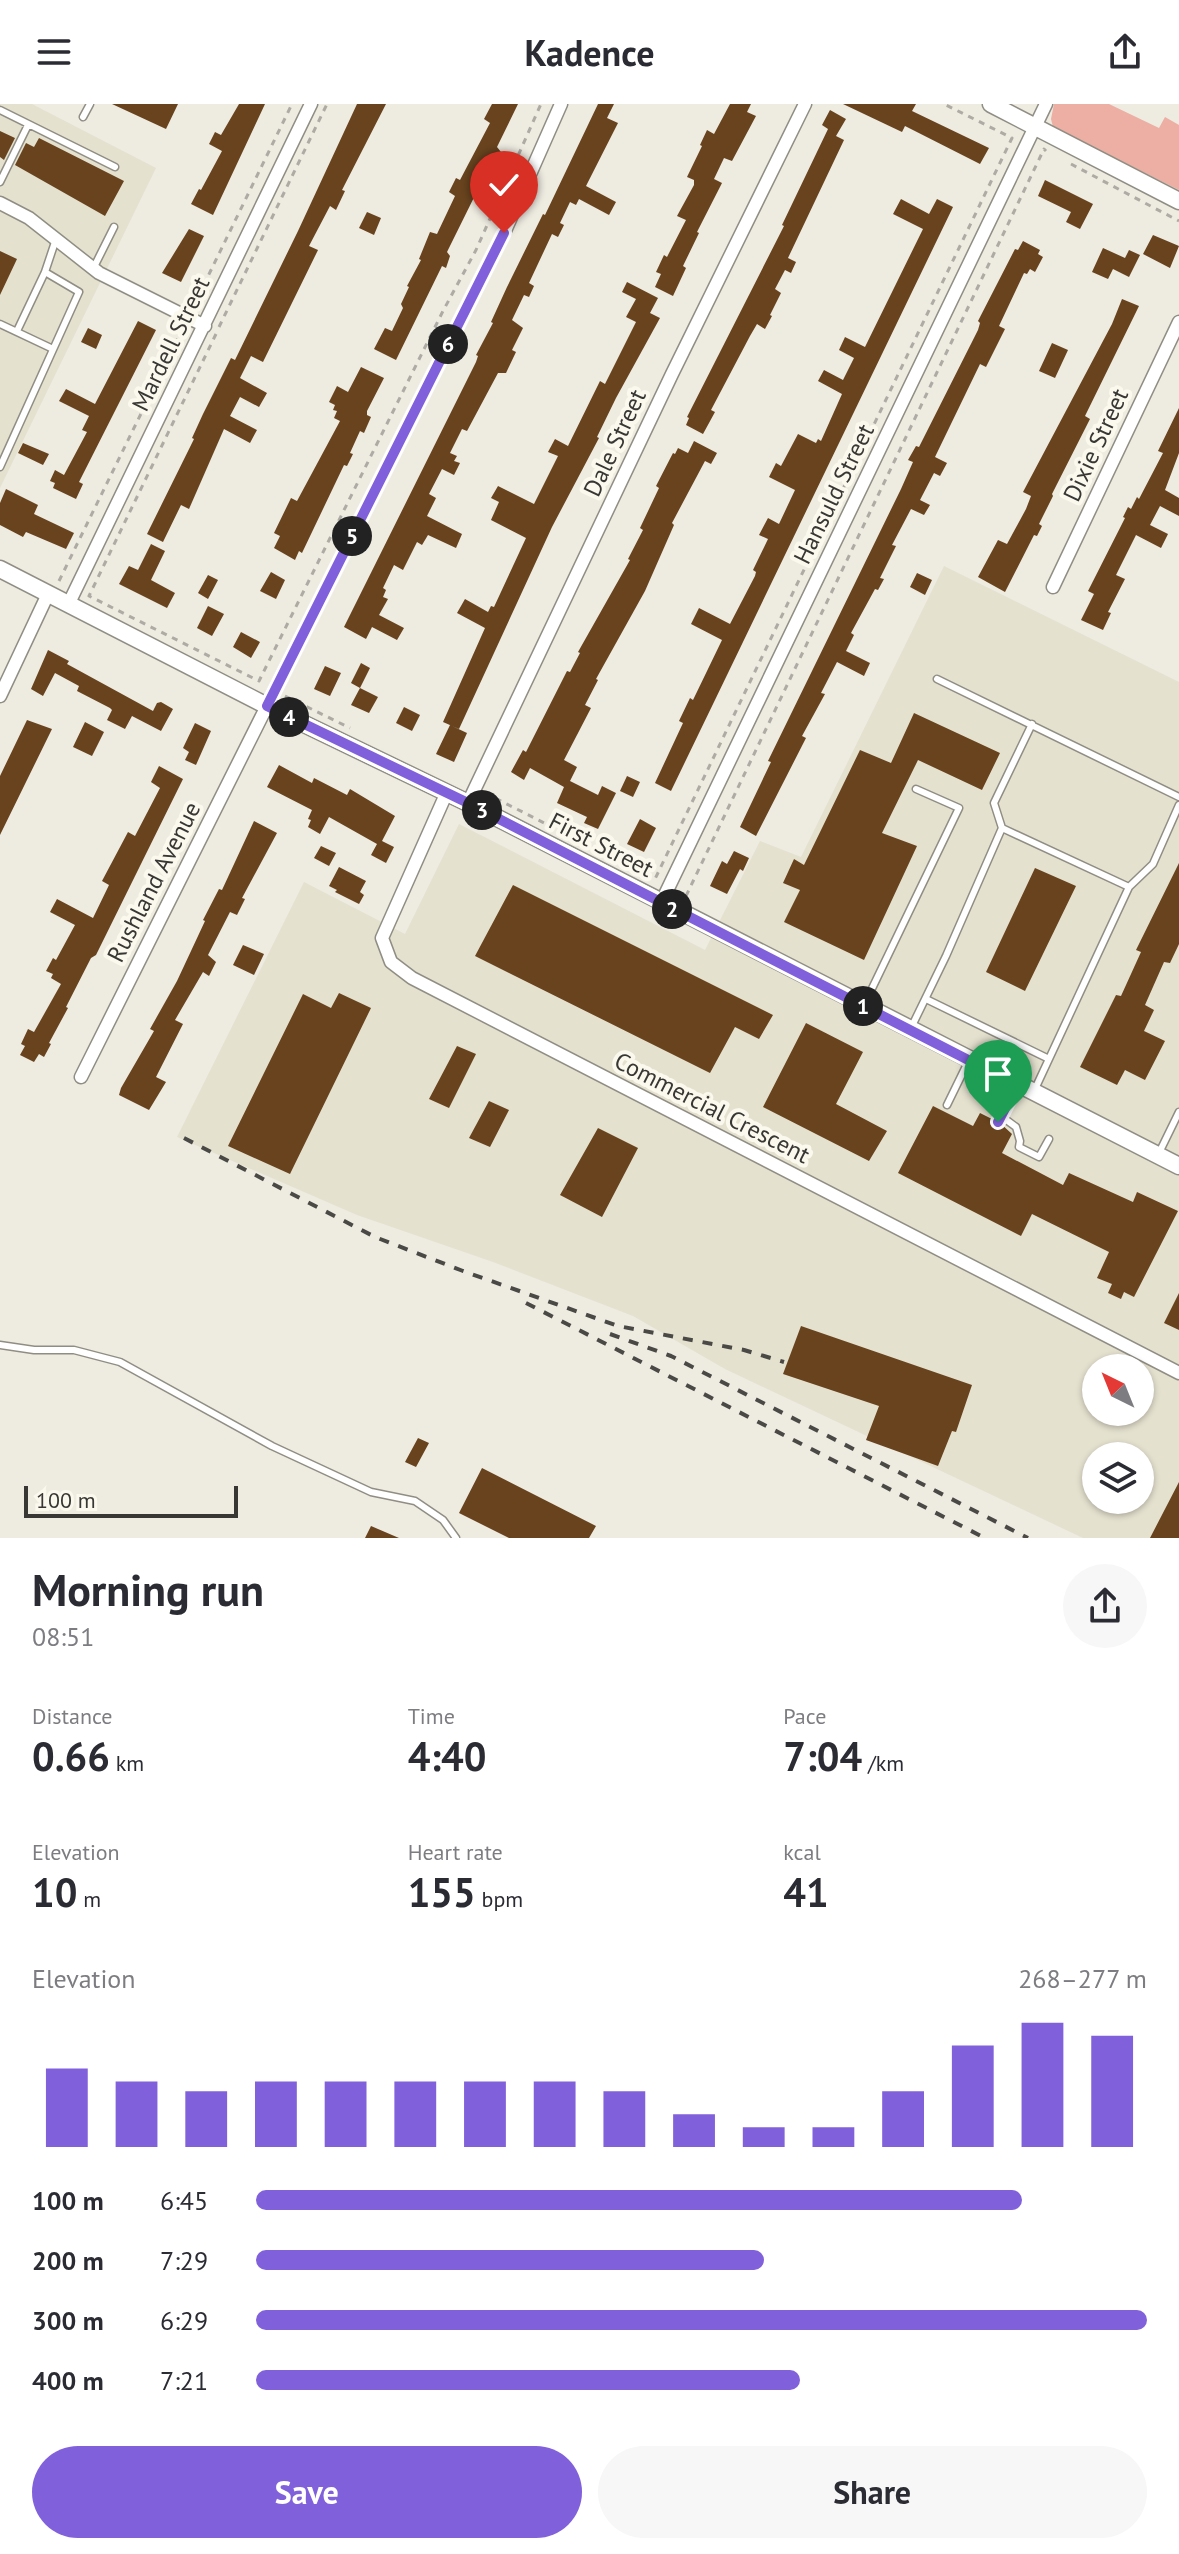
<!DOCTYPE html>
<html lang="en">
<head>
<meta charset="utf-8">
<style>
  body { margin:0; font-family:"PT Sans",sans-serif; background:#f7f7f7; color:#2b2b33; height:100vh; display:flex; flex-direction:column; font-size:30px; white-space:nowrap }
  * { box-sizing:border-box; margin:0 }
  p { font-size:26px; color:#7c7c81 }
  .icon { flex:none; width:44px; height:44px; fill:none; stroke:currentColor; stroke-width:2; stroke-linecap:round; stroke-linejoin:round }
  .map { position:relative; height:1434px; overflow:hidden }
  .sheet { display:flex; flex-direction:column; background:#fff; flex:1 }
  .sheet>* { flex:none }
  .needle { width:52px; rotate:317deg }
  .controls { position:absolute; left:1082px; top:1250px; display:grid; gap:16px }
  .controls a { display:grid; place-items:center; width:72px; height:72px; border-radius:50%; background:#fff; box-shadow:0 2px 6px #0004; font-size:40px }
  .scale { position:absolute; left:24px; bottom:20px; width:214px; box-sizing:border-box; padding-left:8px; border:4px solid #383733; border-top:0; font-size:22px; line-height:28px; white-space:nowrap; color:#383733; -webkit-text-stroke:6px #fbf9ee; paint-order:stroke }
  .pin { position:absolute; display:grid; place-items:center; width:68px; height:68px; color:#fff; margin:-82px -34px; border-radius:50% 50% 50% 0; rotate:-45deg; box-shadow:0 0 8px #0007 }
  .pin .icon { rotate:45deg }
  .km { position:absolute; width:40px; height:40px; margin:-20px; border-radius:50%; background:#222; color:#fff; font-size:22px; line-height:40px; text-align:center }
  .round { display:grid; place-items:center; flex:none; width:84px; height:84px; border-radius:42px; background:#f7f7f7 }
  .summary { display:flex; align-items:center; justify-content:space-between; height:136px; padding:0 32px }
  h1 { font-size:44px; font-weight:600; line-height:60px }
  .metrics { display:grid; grid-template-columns:repeat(3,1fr); gap:12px; height:136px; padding:8px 32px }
  .metrics div { display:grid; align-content:center }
  .metrics b { font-size:40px; font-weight:600 }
  .metrics small { font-size:22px; font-weight:400 }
  .metrics p { font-size:22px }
  .chart { height:224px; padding:16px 32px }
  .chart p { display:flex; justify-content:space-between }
  .chart svg { width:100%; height:144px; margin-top:8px; stroke:#8160db; stroke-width:6 }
  .cta { display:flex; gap:16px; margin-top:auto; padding:16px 32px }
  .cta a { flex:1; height:92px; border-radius:48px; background:#8160db; color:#fff; font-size:32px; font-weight:600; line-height:92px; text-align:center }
  .cta a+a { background:#f7f7f7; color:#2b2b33 }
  ul { padding:0 32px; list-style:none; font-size:26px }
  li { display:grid; grid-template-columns:128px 96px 1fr; align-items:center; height:60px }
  li i { height:20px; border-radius:10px; background:#8160db }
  header { display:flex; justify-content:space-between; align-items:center; height:104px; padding:0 32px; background:#fff; font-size:36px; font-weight:600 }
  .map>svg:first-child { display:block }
</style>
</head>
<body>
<header><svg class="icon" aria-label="menu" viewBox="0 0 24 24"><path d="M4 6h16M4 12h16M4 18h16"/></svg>Kadence<svg class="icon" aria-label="share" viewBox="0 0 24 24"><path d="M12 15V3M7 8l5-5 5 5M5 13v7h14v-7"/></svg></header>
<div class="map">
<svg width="1179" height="1434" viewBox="0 0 1179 1434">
  <rect width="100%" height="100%" fill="#eeebe1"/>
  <path fill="#e5e1cf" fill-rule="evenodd" d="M 0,0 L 32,0 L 156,64 L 0,384 Z
    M 944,462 L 1179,578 L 1179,1434 L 1083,1434 L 725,1265 L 633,1212 L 493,1158 L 357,1111 L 177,1033 L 304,778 L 405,830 L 459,720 L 705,846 L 760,737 L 801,753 ZM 1096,1264 L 1140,1264 L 1140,1308 L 1096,1308 ZM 1096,1352 L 1140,1352 L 1140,1396 L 1096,1396 Z"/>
  <path fill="#edaea3" d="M 1054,0 L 1109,0 L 1159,24 L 1165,13 L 1179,21 L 1179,86 L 1053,23 L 1051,15 Z"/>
  <path fill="#68431e" d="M 112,0 L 178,0 L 166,25 Z
    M 239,0 L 265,0 L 213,111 L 191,100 L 199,85 L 201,86 L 222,47 L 209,40 L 215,28 L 221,31 Z
    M 357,0 L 386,0 L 342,86 L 345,87 L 336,106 L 330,102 L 309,142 L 318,146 L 263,258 L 251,252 L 240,274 L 267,289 L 259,303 L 240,293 L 230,312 L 257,326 L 250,339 L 224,325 L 189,405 L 181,401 L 163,438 L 147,430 L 194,335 L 192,334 L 203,310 L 231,254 L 235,256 L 298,127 Z
    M 492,0 L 518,0 L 497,43 L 501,48 L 495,58 L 492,57 L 447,148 L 450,152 L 446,164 L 442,162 L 396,256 L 374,245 L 385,224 L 392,227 L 403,204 L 401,200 L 409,183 L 407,182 L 421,156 L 419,155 L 430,128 L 437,130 L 455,92 L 449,88 L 456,74 L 460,76 L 490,19 L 484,15 Z
    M 598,0 L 614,0 L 607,14 L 618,19 L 586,82 L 616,98 L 609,111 L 579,95 L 576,101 L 570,98 L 560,119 L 564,121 L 558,133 L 552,130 L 529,179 L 534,182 L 529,193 L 524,191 L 512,216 L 523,224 L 512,246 L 516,248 L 506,269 L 498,269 L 467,327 L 462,325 L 450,349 L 457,352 L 454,357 L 460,359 L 454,371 L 442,365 L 429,390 L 436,394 L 427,412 L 462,430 L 456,444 L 428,431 L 422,441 L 417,438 L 403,466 L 394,461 L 383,484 L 386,486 L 383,493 L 388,495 L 379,511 L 404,524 L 397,536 L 372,523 L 366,535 L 344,523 L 476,258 L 478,252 L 476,251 L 493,219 L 491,218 L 507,183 L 543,110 L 545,111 Z
    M 730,0 L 751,0 L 747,8 L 756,12 L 732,57 L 724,54 L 714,75 L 722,79 L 697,128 L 699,129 L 683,162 L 686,164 L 673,192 L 655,183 L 661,170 L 656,168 L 664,151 L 667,153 L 686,116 L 677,112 L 694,81 L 694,76 L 687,73 L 702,42 L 700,41 L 707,26 L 714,30 Z
    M 843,0 L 916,0 L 912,7 L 989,44 L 980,60 L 905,22 L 902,28 Z
    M 830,6 L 846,15 L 836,32 L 844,36 L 788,154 L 796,158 L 791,169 L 785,166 L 775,185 L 781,189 L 770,211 L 772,212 L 765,225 L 757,220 L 750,232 L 711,306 L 715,308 L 703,330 L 686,321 L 689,314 L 687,313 L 784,122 L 782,121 L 828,25 L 822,21 Z
    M 0,27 L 15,34 L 4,56 L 0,53 Z
    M 39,34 L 124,77 L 105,112 L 15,61 L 26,39 L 34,43 Z
    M 1045,76 L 1093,100 L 1080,125 L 1066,118 L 1071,108 L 1038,92 Z
    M 901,95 L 929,110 L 937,95 L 953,103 L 671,687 L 655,679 L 683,619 L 679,617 L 690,594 L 693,596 L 722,536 L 691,520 L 699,504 L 730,520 L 755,472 L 756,468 L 753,466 L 768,435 L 759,431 L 768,414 L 779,420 L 795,386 L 769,373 L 776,359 L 781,362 L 798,330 L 816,339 L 818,335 L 821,337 L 842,290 L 818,277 L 824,266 L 843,276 L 854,254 L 839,246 L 845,233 L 865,243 L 923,125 L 893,110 Z
    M 367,108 L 381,114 L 374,131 L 359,124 Z
    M 189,125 L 204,132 L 181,178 L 162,169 Z
    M 1153,131 L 1179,142 L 1170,164 L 1143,150 Z
    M 1023,137 L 1040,146 L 1038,150 L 1043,153 L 1035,168 L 1030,165 L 1027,170 L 1024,169 L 999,222 L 1005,225 L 986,263 L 980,260 L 935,353 L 947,359 L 940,372 L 934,369 L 920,396 L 930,401 L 924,411 L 911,405 L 892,441 L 896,442 L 880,474 L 884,475 L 878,486 L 875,485 L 851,529 L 854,531 L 846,547 L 870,559 L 864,572 L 837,558 L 821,589 L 825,590 L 802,632 L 806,634 L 756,732 L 740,723 L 771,658 L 768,657 L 901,385 L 913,358 L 908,356 L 916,342 L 919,343 L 978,226 L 980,219 L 978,217 L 1015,145 L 1018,146 Z
    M 1103,144 L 1125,154 L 1129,146 L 1140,151 L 1129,173 L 1113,165 L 1108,175 L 1092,168 Z
    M 0,147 L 17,155 L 0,191 Z
    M 627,178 L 658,194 L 650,209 L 660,214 L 616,294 L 597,333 L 599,334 L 552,423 L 459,625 L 443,618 L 485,524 L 457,509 L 465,495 L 488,508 L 491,502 L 494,503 L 526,434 L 491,416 L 499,398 L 491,394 L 498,382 L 534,400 L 558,352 L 548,348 L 555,335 L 568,342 L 600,277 L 605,280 L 636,218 L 626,213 L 636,195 L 622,188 Z
    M 1122,195 L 1139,202 L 1085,312 L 1090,315 L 1052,390 L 1053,392 L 1039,420 L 1042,422 L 1037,432 L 1034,431 L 1005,488 L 978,473 L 998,436 L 1007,440 L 1026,405 L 1031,392 L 1023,388 L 1112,220 Z
    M 138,217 L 156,226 L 79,378 L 83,380 L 76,395 L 53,384 L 55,379 L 50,377 L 55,366 L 64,371 L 87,328 L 82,326 L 89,312 L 59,297 L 66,285 L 95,300 Z
    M 88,224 L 102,231 L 96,245 L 81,238 Z
    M 1052,239 L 1068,246 L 1055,274 L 1039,267 Z
    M 361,263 L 384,274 L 367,307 L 367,311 L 371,313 L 364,329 L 360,327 L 350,349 L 353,350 L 347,362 L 344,361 L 302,449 L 299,447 L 295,456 L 274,444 L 280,432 L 274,429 L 291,394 L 297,397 L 340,317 L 334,314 L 337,307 L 333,306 L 335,301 L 329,298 L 337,282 L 348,288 Z
    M 1179,304 L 1179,349 L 1165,386 L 1179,394 L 1179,412 L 1160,402 L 1150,421 L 1168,430 L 1161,444 L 1136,431 L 1116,471 L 1125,475 L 1108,508 L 1111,509 L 1103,526 L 1081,516 L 1094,490 L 1088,487 L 1125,414 L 1123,413 L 1128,403 L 1131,405 L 1137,393 L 1139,395 L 1163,349 L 1158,347 Z
    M 694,337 L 717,349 L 711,360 L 705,357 L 672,419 L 674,421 L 645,487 L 596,575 L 598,576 L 585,601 L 591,604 L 564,656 L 577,663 L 570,677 L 598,691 L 602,682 L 616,689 L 598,725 L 584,719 L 587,713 L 557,699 L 564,683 L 530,664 L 524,676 L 511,668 L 523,646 L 526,648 L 567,567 L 570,568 L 580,549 L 578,548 L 630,456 L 628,455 L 643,426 L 640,424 L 659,384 L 656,382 L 673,349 L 675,350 L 678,344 L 688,349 Z
    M 23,339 L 49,350 L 43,361 L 18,349 Z
    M 6,385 L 38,401 L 34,410 L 74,429 L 66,445 L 26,428 L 23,433 L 0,421 L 0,399 Z
    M 151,440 L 165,447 L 151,476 L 175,489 L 167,504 L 119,480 L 129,462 L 138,466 Z
    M 271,468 L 285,476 L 276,495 L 260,487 Z
    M 917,469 L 932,476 L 925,491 L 910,483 Z
    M 208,471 L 218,476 L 208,495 L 198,489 Z
    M 208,502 L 224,510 L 212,532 L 197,524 Z
    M 241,528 L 260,538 L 251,554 L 233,543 Z
    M 48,546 L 69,557 L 67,560 L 153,607 L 157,599 L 161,598 L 173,605 L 161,627 L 132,612 L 125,625 L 107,616 L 112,606 L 110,604 L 77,587 L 79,582 L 55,569 L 43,592 L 31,585 Z
    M 361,559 L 370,564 L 360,584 L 351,579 Z
    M 325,562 L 341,569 L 330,592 L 314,585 Z
    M 360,584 L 378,593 L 369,609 L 351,601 Z
    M 404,603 L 420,611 L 412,627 L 396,619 Z
    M 914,609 L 1000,649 L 982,686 L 918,656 L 882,729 L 917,742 L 864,856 L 784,818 L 800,786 L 783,779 L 794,755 L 804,761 L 860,646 L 891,659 Z
    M 27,616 L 52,625 L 0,731 L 0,672 Z
    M 85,618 L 104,628 L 92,652 L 73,643 Z
    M 195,619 L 211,627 L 196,661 L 185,656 L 189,648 L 183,644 Z
    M 450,621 L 467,629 L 454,658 L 436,650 Z
    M 279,661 L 312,679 L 314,674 L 347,691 L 350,685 L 395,712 L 382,737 L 394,743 L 386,759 L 371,751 L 377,740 L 329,713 L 320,730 L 308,723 L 311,716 L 308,715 L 312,706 L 267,683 Z
    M 159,662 L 183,675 L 96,851 L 91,854 L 66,903 L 68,904 L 49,939 L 51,940 L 44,953 L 39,950 L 34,958 L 20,951 L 25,942 L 21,940 L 28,925 L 34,928 L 61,880 L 51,874 L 53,870 L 46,867 L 53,854 L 56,856 L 75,821 L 50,808 L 57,795 L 93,814 L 109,781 L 102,777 L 128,728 L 135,732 L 160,684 L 151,678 Z
    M 627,672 L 640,678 L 633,693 L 620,687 Z
    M 640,715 L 656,724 L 644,748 L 627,740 Z
    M 254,717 L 277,729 L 242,794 L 245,795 L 237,811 L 230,808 L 208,851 L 216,858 L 209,872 L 203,868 L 175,916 L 183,920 L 156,973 L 166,978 L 149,1006 L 119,991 L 121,984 L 154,927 L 150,925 L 177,877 L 205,817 L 203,816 L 219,785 L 222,786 Z
    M 321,742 L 336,749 L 329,762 L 314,754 Z
    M 734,747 L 749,754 L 743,767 L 740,765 L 727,790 L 710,782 L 722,757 L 727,760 Z
    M 1179,759 L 1179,840 L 1170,859 L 1164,858 L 1145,901 L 1154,906 L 1144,927 L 1165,937 L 1145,976 L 1125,966 L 1117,981 L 1080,963 L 1116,891 L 1121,892 L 1141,848 L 1136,846 Z
    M 339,763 L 366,777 L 360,788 L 364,791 L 359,800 L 335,788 L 337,786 L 329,782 Z
    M 1035,764 L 1076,782 L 1025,887 L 986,868 Z
    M 513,781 L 773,911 L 759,935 L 735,923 L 710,969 L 475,852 Z
    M 243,841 L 264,850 L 254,871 L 233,861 Z
    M 339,889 L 371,904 L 290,1070 L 228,1042 L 303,890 L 331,904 Z
    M 806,919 L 863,948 L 836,1000 L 887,1027 L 869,1057 L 763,1003 Z
    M 457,942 L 476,950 L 449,1004 L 429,995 Z
    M 489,997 L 509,1006 L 490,1043 L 469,1034 Z
    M 933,1002 L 973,1022 L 980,1009 L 1000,1019 L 1012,1030 L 1002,1049 L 1063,1081 L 1069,1069 L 1133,1098 L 1137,1088 L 1178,1107 L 1134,1193 L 1124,1188 L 1121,1195 L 1108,1189 L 1112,1180 L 1097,1174 L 1109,1148 L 1032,1110 L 1021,1132 L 898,1069 Z
    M 598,1024 L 638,1044 L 602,1113 L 560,1091 Z
    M 1179,1189 L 1179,1226 L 1164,1219 Z
    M 801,1222 L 972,1281 L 956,1328 L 952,1327 L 938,1362 L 866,1336 L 879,1302 L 783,1270 Z
    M 418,1334 L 429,1339 L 416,1363 L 405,1358 Z
    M 482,1364 L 596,1422 L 589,1434 L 509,1434 L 459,1409 Z
    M 1179,1378 L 1179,1434 L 1150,1434 Z
    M 371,1422 L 399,1434 L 365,1434 Z"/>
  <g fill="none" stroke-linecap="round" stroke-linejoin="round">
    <g stroke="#908e84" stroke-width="9">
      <path id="service" d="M 0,6 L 115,63
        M 83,13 L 90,0
        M 0,78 L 28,21
        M 93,165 L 114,123
        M 45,168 L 56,135
        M 0,220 L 53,245
        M 0,363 L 79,188 L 45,168 L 17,227
        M 937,575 L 1179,693
        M 1002,724 L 994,699 L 1032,620
        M 926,895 L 1049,955
        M 865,899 L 959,704 L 916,685
        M 911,924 L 946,852 L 1002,724 L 1129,783
        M 1017,981 L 1001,1012 L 1016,1023 L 1020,1037 L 1019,1043 L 1039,1053 L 1049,1035
        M 1035,985 L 1129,783 L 1153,760 L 1179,701
        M 947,1001 L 969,956
        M 1158,1051 L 1179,1008
        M 0,1241 L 34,1246 L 74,1246 L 120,1258 L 272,1342 L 371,1388 L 415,1397 L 443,1416 L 456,1434"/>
    </g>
    <g stroke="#908e84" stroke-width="15">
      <path id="minor" d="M 0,99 L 29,114 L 99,169 L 205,222
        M 1053,483 L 1179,218
        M 69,499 L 311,0
        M 0,592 L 48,490
        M 447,688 L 382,834 L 391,858 L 412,874 L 1179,1269
        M 468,699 L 672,270 L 805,0
        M 661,799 L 1046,0
        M 81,973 L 504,129 L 561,0"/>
    </g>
    <g stroke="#908e84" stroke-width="19">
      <path id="tertiary" d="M 991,0 L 1179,97
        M 0,465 L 267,602 L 468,699 L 1179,1062"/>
    </g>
    <path stroke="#adaba3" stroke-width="3" stroke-dasharray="6 6" stroke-linecap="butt" d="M 1071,60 L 1179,117
      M 193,203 L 292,0
      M 219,223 L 327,0
      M 216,230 L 89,492 L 259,577 L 443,207 L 476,146 L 541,0
      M 59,477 L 182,226
      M 285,592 L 350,624
      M 485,689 L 655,775 L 1012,34 L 944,0
      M 686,792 L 1044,45 L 1046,47"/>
    <use href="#service" stroke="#fff" stroke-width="6"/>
    <use href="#minor" stroke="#fff" stroke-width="12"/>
    <use href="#tertiary" stroke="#fff" stroke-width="16"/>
    <path stroke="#4a4945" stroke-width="4" stroke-dasharray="10 10" stroke-linecap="butt" d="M 184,1034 L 375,1133 L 463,1167 L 618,1222 L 744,1246 L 784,1258
      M 526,1199 L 985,1434
      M 610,1230 L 671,1252 L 1028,1434"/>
  </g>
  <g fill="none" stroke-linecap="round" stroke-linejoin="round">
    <g stroke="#fff" stroke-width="16">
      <path id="route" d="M 504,129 L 267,602 L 468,699 L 1017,981 L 998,1018"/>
    </g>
    <use href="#route" stroke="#8160db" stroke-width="10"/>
  </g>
  <g text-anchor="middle" stroke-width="8" stroke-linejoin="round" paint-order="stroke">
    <g font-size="24" fill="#383733" stroke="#fbf9ee">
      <text transform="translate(171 240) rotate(-64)" y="8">Mardell Street</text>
      <text transform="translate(615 339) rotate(-65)" y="8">Dale Street</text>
      <text transform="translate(1096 341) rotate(-65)" y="8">Dixie Street</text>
      <text transform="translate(834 390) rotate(-64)" y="8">Hansuld Street</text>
      <text transform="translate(601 741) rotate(27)" y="8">First Street</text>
      <text transform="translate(154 778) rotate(-63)" y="8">Rushland Avenue</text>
      <text transform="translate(712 1004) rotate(27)" y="8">Commercial Crescent</text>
    </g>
  </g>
</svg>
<div class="controls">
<a><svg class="needle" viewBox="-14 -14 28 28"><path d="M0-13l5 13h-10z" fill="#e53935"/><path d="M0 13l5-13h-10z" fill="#7c7c81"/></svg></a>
<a><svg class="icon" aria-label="layers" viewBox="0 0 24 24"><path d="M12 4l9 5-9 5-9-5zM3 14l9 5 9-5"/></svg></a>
</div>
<div class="scale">100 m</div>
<div class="pin" style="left:998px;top:1018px;background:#1e9e55"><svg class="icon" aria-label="arrive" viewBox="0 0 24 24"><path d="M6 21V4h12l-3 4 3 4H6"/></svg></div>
<div class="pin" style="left:504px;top:129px;background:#d93025"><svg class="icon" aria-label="check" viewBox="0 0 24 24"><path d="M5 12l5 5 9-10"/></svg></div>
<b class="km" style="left:863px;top:902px">1</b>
<b class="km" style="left:672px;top:805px">2</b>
<b class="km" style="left:482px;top:706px">3</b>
<b class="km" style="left:289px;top:613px">4</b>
<b class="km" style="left:352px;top:432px">5</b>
<b class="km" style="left:448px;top:240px">6</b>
</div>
<section class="sheet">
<div class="summary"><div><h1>Morning run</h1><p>08:51</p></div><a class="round"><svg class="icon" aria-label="share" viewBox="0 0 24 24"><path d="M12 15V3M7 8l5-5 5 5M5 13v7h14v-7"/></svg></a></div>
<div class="metrics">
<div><p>Distance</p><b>0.66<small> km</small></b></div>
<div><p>Time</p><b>4:40</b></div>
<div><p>Pace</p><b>7:04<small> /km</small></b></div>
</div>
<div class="metrics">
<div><p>Elevation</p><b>10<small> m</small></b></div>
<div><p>Heart rate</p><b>155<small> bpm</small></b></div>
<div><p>kcal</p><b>41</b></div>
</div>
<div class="chart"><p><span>Elevation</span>268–277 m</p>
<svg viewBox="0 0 160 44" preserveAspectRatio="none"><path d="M5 44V20M15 44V24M25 44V27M35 44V24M45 44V24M55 44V24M65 44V24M75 44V24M85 44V27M95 44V34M105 44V38M115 44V38M125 44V27M135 44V13M145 44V6M155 44V10"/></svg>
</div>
<ul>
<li><b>100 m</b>6:45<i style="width:86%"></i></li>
<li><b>200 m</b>7:29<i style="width:57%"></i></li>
<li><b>300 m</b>6:29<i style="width:100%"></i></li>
<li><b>400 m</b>7:21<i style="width:61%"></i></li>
</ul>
<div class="cta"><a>Save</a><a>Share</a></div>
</section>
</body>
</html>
